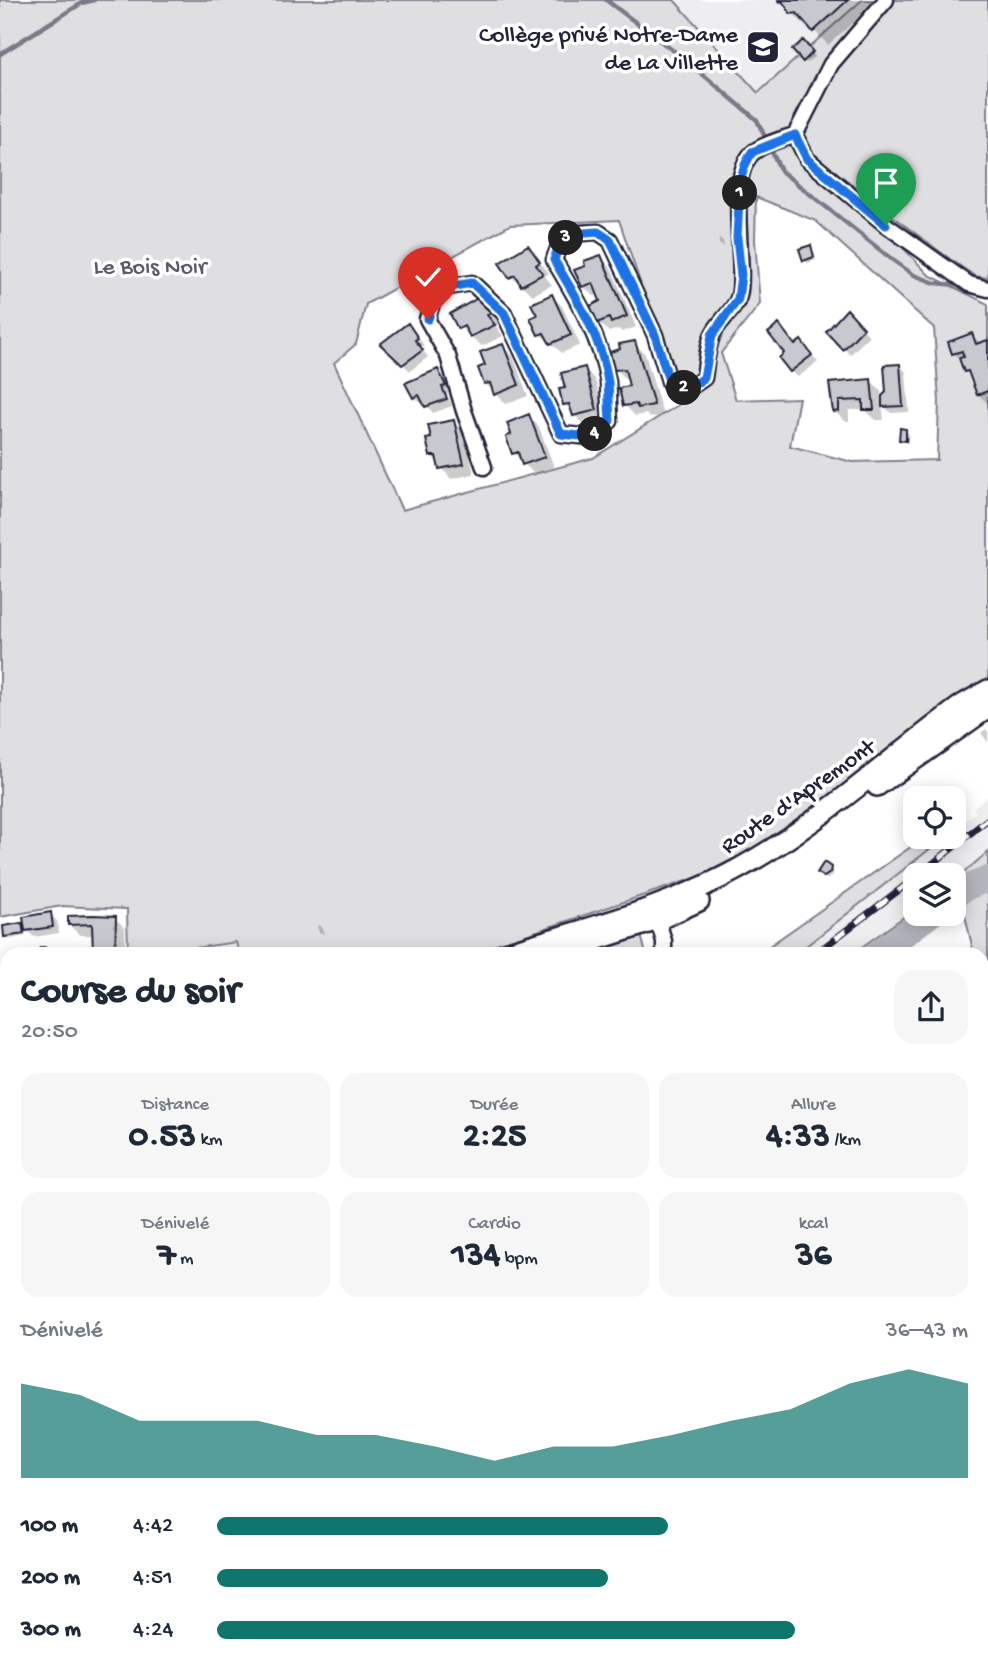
<!DOCTYPE html>
<html lang="fr">
<head>
<meta charset="utf-8">
<style>
  body { margin:0; font-family:"Gochi Hand",sans-serif; background:#f6f6f7; color:#1f2937; height:100vh; display:flex; flex-direction:column; font-size:26px; white-space:nowrap }
  * { box-sizing:border-box; margin:0 }
  p { font-size:23px; color:#747a83 }
  .icon { flex:none; width:38px; height:38px; fill:none; stroke:currentColor; stroke-width:2; stroke-linecap:round; stroke-linejoin:round }
  .map { position:relative; flex:1; overflow:hidden }
  .drawer { position:absolute; left:0px; top:947px; width:989px; height:726px; display:flex; flex-direction:column; background:#fff; border-radius:21px 21px 0 0; box-shadow:0 4px 18px #0003 }
  .drawer>* { flex:none }
  .buttons { position:absolute; left:903px; top:786px; display:grid; gap:14px }
  .buttons a { display:grid; place-items:center; width:63px; height:63px; border-radius:14px; background:#fff; box-shadow:0 4px 18px #0003; font-size:35px }
  .pin { position:absolute; display:grid; place-items:center; width:60px; height:60px; color:#fff; margin:-72px -30px; border-radius:50% 50% 50% 0; rotate:-45deg; box-shadow:0 0 7px #0007 }
  .pin .icon { rotate:45deg }
  .km { position:absolute; width:35px; height:35px; margin:-18px; border-radius:50%; background:#222; color:#fff; font-size:19px; line-height:35px; text-align:center }
  .round { display:grid; place-items:center; flex:none; width:74px; height:74px; border-radius:21px; background:#f6f6f7 }
  .overview { display:flex; align-items:center; justify-content:space-between; height:119px; padding:0 21px }
  h1 { font-size:38px; font-weight:700; line-height:52px }
  .metrics { display:grid; grid-template-columns:repeat(3,1fr); gap:10px; height:119px; padding:7px 21px }
  .metrics div { display:grid; align-content:center; border-radius:18px; background:#f6f6f7; text-align:center }
  .metrics b { font-size:35px; font-weight:700 }
  .metrics small { font-size:19px; font-weight:400 }
  .metrics p { font-size:19px }
  .chart { height:196px; padding:14px 21px }
  .chart p { display:flex; justify-content:space-between }
  .chart svg { width:100%; height:126px; margin-top:7px; fill:#0f766e; opacity:.7 }
  ul { padding:0 21px; list-style:none; font-size:23px }
  li { display:grid; grid-template-columns:112px 84px 1fr; align-items:center; height:52px }
  li i { height:18px; border-radius:9px; background:#0f766e }
  .map>svg:first-child { display:block }
</style>
</head>
<body>
<div class="map">
<svg width="988" height="1672" viewBox="0 0 988 1672">
  <rect width="100%" height="100%" fill="#fff"/>
  <filter id="ink" filterUnits="userSpaceOnUse"><feTurbulence type="fractalNoise" baseFrequency=".0143" numOctaves="2"/><feDisplacementMap in="SourceGraphic" scale="14" xChannelSelector="R" yChannelSelector="G"/><feConvolveMatrix kernelMatrix="1 2 1 2 8 2 1 2 1" color-interpolation-filters="sRGB"/></filter>
  <g filter="url(#ink)">
    <path fill="#eeeef1" d="M 674,0 L 862,0 L 758,94 Z
      M 988,796 L 988,852 L 954,881 L 954,875 L 915,875 L 915,909 L 852,954 L 796,954 L 945,837 L 954,836 L 954,829 L 976,812 L 973,808 Z
      M 237,942 L 239,954 L 154,954 Z
      M 7,1120 L 7,1429 L 0,1434 L 0,1122 Z"/>
    <path fill="#dfdfe2" stroke="#80808e" stroke-width="2" fill-rule="evenodd" d="M 0,0 L 674,0 L 758,93 L 862,0 L 988,0 L 988,278 L 975,276 L 950,259 L 888,213 L 815,155 L 929,275 L 988,304 L 988,682 L 762,845 L 698,877 L 469,954 L 239,954 L 236,942 L 154,954 L 128,954 L 127,909 L 62,906 L 0,917 ZM 756,197 L 816,221 L 934,328 L 939,401 L 937,460 L 852,462 L 790,446 L 799,398 L 736,400 L 721,353 L 760,304 L 755,240 ZM 619,220 L 681,403 L 593,458 L 402,510 L 334,363 L 356,344 L 366,304 L 510,225 Z
      M 925,837 L 945,837 L 796,954 L 758,954 Z
      M 988,852 L 988,1083 L 982,1087 L 982,954 L 974,954 L 962,903 L 954,908 L 954,881 Z
      M 915,909 L 915,914 L 947,914 L 894,954 L 852,954 Z
      M 641,935 L 646,954 L 579,954 Z
      M 988,1319 L 988,1672 L 953,1672 L 945,1666 L 982,1666 L 982,1353 L 986,1349 Z
      M 7,1429 L 7,1485 L 0,1490 L 0,1434 Z
      M 7,1516 L 7,1642 L 0,1646 L 0,1520 Z
      M 146,1666 L 402,1666 L 405,1672 L 137,1672 Z"/>
    <path fill="#0003" d="M 780,0 L 876,0 L 877,1 L 828,45 L 811,27 L 806,27 Z
      M 803,43 L 815,56 L 807,63 L 794,51 Z
      M 719,238 L 723,241 L 724,247 L 719,244 Z
      M 810,247 L 816,260 L 807,263 L 805,260 Z
      M 528,248 L 549,273 L 545,276 L 552,285 L 533,295 L 510,276 Z
      M 601,257 L 611,268 L 636,327 L 622,332 L 619,329 L 609,332 L 598,322 L 602,302 L 599,295 L 594,296 L 583,286 Z
      M 551,296 L 562,306 L 580,345 L 562,353 L 540,334 L 539,316 Z
      M 488,310 L 500,324 L 496,326 L 503,336 L 482,346 L 460,327 Z
      M 854,318 L 869,336 L 850,355 L 829,332 Z
      M 408,326 L 424,345 L 420,347 L 428,357 L 410,371 L 383,344 Z
      M 972,335 L 981,344 L 988,342 L 988,404 L 978,394 L 972,378 L 954,353 Z
      M 798,340 L 818,362 L 798,377 L 791,371 L 787,353 Z
      M 634,343 L 645,354 L 663,415 L 650,418 L 646,414 L 635,416 L 625,405 L 632,388 L 629,379 L 626,379 L 616,369 Z
      M 502,346 L 513,356 L 528,396 L 506,404 L 485,383 L 488,366 Z
      M 899,365 L 906,372 L 909,412 L 891,413 L 882,404 L 884,420 L 876,420 L 865,410 L 849,410 L 849,421 L 845,421 L 834,411 L 831,384 L 870,380 L 881,391 L 881,397 L 885,398 Z
      M 585,369 L 595,380 L 606,420 L 585,426 L 565,404 L 567,389 Z
      M 437,371 L 444,377 L 452,393 L 447,394 L 452,406 L 433,413 L 424,402 L 421,403 L 414,397 Z
      M 529,416 L 539,427 L 554,467 L 534,474 L 514,453 L 513,435 Z
      M 453,422 L 464,432 L 474,474 L 451,479 L 432,456 Z
      M 906,431 L 909,434 L 908,443 L 900,439 Z
      M 986,729 L 988,732 L 988,742 L 981,733 Z
      M 830,868 L 833,871 L 832,876 L 827,879 L 819,873 Z
      M 50,914 L 57,921 L 59,933 L 34,937 L 27,930 Z
      M 115,918 L 125,928 L 125,954 L 95,954 L 94,935 L 80,935 L 69,925 Z
      M 21,925 L 26,936 L 9,939 L 6,936 Z
      M 319,925 L 322,928 L 324,934 L 319,932 L 317,926 Z
      M 7,985 L 7,994 L 6,995 L 1,988 Z
      M 0,1188 L 7,1203 L 0,1207 Z
      M 7,1366 L 7,1422 L 0,1426 L 0,1370 Z
      M 430,1666 L 450,1666 L 451,1672 L 430,1672 Z
      M 530,1666 L 552,1666 L 553,1672 L 527,1672 L 530,1671 Z
      M 607,1666 L 635,1666 L 634,1672 L 606,1672 Z
      M 653,1666 L 680,1666 L 679,1671 Z"/>
    <g fill="none" stroke-linecap="round" stroke-linejoin="round">
      <path stroke="#7a7a88" stroke-width="4.5" d="M 606,0 L 687,61 L 757,120 L 781,171 L 894,261 L 914,275 L 935,283 L 957,285
        M 0,54 L 82,3 L 94,0"/>
      <path stroke="#b4b4bc" stroke-width="26" d="M 954,896 L 965,888 L 988,879
        M 877,954 L 931,914
        M 0,1461 L 7,1456"/>
    </g>
    <path fill="#c8c8cf" stroke="#22223b" stroke-width="2" d="M 778,0 L 848,0 L 813,32 L 797,13 L 791,14 L 782,1 L 779,2 Z
      M 803,40 L 813,52 L 803,62 L 792,50 Z
      M 528,245 L 540,262 L 536,265 L 543,274 L 521,286 L 515,275 L 509,278 L 499,263 Z
      M 811,245 L 814,257 L 803,261 L 799,249 Z
      M 601,255 L 627,316 L 611,323 L 609,318 L 597,323 L 590,306 L 600,301 L 593,283 L 582,287 L 574,270 L 585,266 L 584,261 Z
      M 552,294 L 571,335 L 550,344 L 544,333 L 538,335 L 530,318 L 537,315 L 531,304 Z
      M 478,298 L 491,312 L 487,315 L 495,325 L 470,337 L 464,326 L 458,329 L 450,314 Z
      M 847,309 L 864,328 L 843,350 L 826,332 Z
      M 408,323 L 418,338 L 415,340 L 423,350 L 402,365 L 380,344 Z
      M 779,324 L 795,345 L 801,340 L 812,355 L 790,372 L 779,358 L 784,353 L 768,333 Z
      M 972,333 L 976,344 L 988,340 L 988,391 L 977,395 L 968,371 L 964,372 L 959,358 L 964,357 L 962,351 L 952,354 L 948,342 Z
      M 635,341 L 654,405 L 638,408 L 636,404 L 623,406 L 619,388 L 629,386 L 625,369 L 614,370 L 610,352 L 620,349 L 619,344 Z
      M 503,344 L 519,385 L 494,395 L 490,383 L 484,384 L 478,368 L 485,365 L 480,352 Z
      M 900,364 L 903,406 L 882,407 L 882,396 L 886,392 L 884,365 Z
      M 585,367 L 597,410 L 573,416 L 569,404 L 563,405 L 559,389 L 565,388 L 561,373 Z
      M 438,369 L 446,386 L 442,387 L 447,399 L 425,407 L 419,395 L 413,398 L 405,383 Z
      M 871,379 L 874,410 L 863,410 L 863,400 L 839,401 L 839,411 L 833,412 L 829,383 Z
      M 529,414 L 545,457 L 522,465 L 518,452 L 512,454 L 506,437 L 511,434 L 507,423 Z
      M 454,420 L 464,464 L 439,469 L 436,456 L 430,456 L 426,439 L 431,438 L 428,425 Z
      M 900,428 L 906,429 L 906,441 L 899,440 Z
      M 824,862 L 831,867 L 830,873 L 824,877 L 817,873 Z
      M 51,912 L 53,927 L 25,931 L 23,917 Z
      M 93,915 L 116,916 L 115,954 L 93,954 L 92,924 L 68,925 L 68,916 Z
      M 22,923 L 24,934 L 4,937 L 3,926 Z
      M 7,1364 L 7,1399 L 0,1403 L 0,1368 Z
      M 445,1666 L 446,1672 L 428,1672 L 429,1666 Z
      M 528,1666 L 547,1666 L 547,1672 L 529,1672 Z
      M 605,1666 L 628,1666 L 626,1672 L 604,1671 Z"/>
    <g fill="none" stroke-linecap="round" stroke-linejoin="round">
      <g stroke="#22223b" stroke-width="12">
        <path id="service" d="M 41,954 L 43,952
          M 0,1030 L 7,1012"/>
      </g>
      <g stroke="#22223b" stroke-width="19">
        <path id="minor" d="M 795,135 L 807,159 L 886,225 L 969,284 L 988,289
          M 795,135 L 831,64 L 886,0
          M 484,467 L 464,411 L 448,356 L 427,319 L 437,289 L 472,283 L 504,313 L 561,434 L 591,437 L 610,421 C 609,408 609,395 608,382 C 601,338 576,297 554,260 C 563,231 569,234 598,232 L 610,240 L 655,335 L 670,384 L 688,389 L 704,378 C 706,365 707,349 712,336 C 717,322 735,311 739,296 C 747,263 724,173 755,151 C 766,143 782,139 795,135
          M 656,914 L 664,941 L 664,954
          M 0,1335 L 7,1332
          M 594,1666 L 596,1672"/>
      </g>
      <g stroke="#22223b" stroke-width="23">
        <path id="tertiary" d="M 124,1672 L 133,1666"/>
      </g>
      <g stroke="#22223b" stroke-width="24">
        <path id="secondary" d="M 877,786 L 988,708
          M 502,954 C 581,930 665,909 738,869 C 819,825 888,759 962,705 L 988,690
          M 552,954 L 658,920 L 699,901
          M 0,1090 L 7,1088
          M 0,1105 L 7,1103
          M 923,1666 L 930,1672"/>
      </g>
      <g stroke="#22223b" stroke-width="32">
        <path id="motorway" d="M 982,1109 L 988,1105
          M 982,1143 L 988,1139
          M 0,1667 L 7,1662
          M 45,1672 L 54,1666"/>
      </g>
      <use href="#service" stroke="#fff" stroke-width="7"/>
      <use href="#minor" stroke="#fff" stroke-width="14"/>
      <use href="#tertiary" stroke="#fff" stroke-width="18"/>
      <use href="#secondary" stroke="#fff" stroke-width="19"/>
      <use href="#motorway" stroke="#fff" stroke-width="26"/>
      <g stroke="#22223b" stroke-width="7">
        <path id="rail" d="M 919,875 L 988,819
          M 815,954 L 915,878
          M 0,1500 L 7,1495"/>
      </g>
      <use href="#rail" stroke="#fff" stroke-width="4.5" stroke-dasharray="13" stroke-linecap="butt"/>
    </g>
  </g>
  <g fill="none" stroke-linecap="round" stroke-linejoin="round" filter="url(#ink)">
    <g stroke="#fff" stroke-width="14">
      <path id="route" d="M 428,319 L 437,289 L 472,283 L 504,313 L 561,434 L 591,437 L 610,421 C 609,408 609,395 608,382 C 602,338 576,297 554,260 L 560,242 L 572,234 L 598,232 L 610,240 L 655,335 L 670,384 L 688,389 L 704,378 L 712,335 L 738,299 L 741,275 L 737,238 L 740,182 L 745,165 L 752,152 L 795,135 L 807,159 L 886,225"/>
    </g>
    <use href="#route" stroke="#1a73e8" stroke-width="9"/>
  </g>
  <defs>
    <g id="school-square" transform="scale(1.75)"><rect x="-9" y="-9" width="18" height="18" rx="4" fill="#22223b" stroke="#fff"/><path d="M0-5L7-2L0 1L-7-2ZM-4 1L0 2.5L4 1V4Q0 6-4 4Z" fill="#fff"/></g>
  </defs>
  <g fill-rule="evenodd">
    <use href="#school-square" x="763" y="47"/>
  </g>
  <g text-anchor="middle" stroke-width="7" stroke-linejoin="round" paint-order="stroke">
    <g font-size="24" fill="#22223b" stroke="#fff" text-anchor="end">
      <text x="738" y="41">Collège privé Notre-Dame<tspan x="738" dy="28">de La Villette</tspan></text>
    </g>
    <g font-size="24" fill="#5b5b6d" stroke="#fff">
      <text x="150" y="273">Le Bois Noir</text>
    </g>
    <g font-size="24" fill="#22223b" stroke="#fff">
      <text transform="translate(797 795) rotate(-35)" y="8">Route d'Apremont</text>
    </g>
  </g>
</svg>
<div class="buttons">
<a><svg class="icon" aria-label="locate" viewBox="0 0 24 24"><circle cx="12" cy="12" r="6"/><path d="M12 2v4M12 18v4M2 12h4M18 12h4"/></svg></a>
<a><svg class="icon" aria-label="layers" viewBox="0 0 24 24"><path d="M12 4l9 5-9 5-9-5zM3 14l9 5 9-5"/></svg></a>
</div>
<div class="pin" style="left:886px;top:225px;background:#1e9e55"><svg class="icon" aria-label="arrive" viewBox="0 0 24 24"><path d="M6 21V4h12l-3 4 3 4H6"/></svg></div>
<div class="pin" style="left:428px;top:319px;background:#d93025"><svg class="icon" aria-label="check" viewBox="0 0 24 24"><path d="M5 12l5 5 9-10"/></svg></div>
<b class="km" style="left:740px;top:193px">1</b>
<b class="km" style="left:684px;top:388px">2</b>
<b class="km" style="left:566px;top:238px">3</b>
<b class="km" style="left:595px;top:434px">4</b>
<section class="drawer">
<div class="overview"><div><h1>Course du soir</h1><p>20:50</p></div><a class="round"><svg class="icon" aria-label="share" viewBox="0 0 24 24"><path d="M12 15V3M7 8l5-5 5 5M5 13v7h14v-7"/></svg></a></div>
<div class="metrics">
<div><p>Distance</p><b>0.53<small> km</small></b></div>
<div><p>Durée</p><b>2:25</b></div>
<div><p>Allure</p><b>4:33<small> /km</small></b></div>
</div>
<div class="metrics">
<div><p>Dénivelé</p><b>7<small> m</small></b></div>
<div><p>Cardio</p><b>134<small> bpm</small></b></div>
<div><p>kcal</p><b>36</b></div>
</div>
<div class="chart"><p><span>Dénivelé</span>36–43 m</p>
<svg viewBox="0 0 160 44" preserveAspectRatio="none"><path d="M0 44V11L10 15L20 24L30 24L40 24L50 29L60 29L70 33L80 38L90 33L100 33L110 29L120 24L130 20L140 11L150 6L160 11V44z"/></svg>
</div>
<ul>
<li><b>100 m</b>4:42<i style="width:60%"></i></li>
<li><b>200 m</b>4:51<i style="width:52%"></i></li>
<li><b>300 m</b>4:24<i style="width:77%"></i></li>
</ul>
</section>
</div>
</body>
</html>
